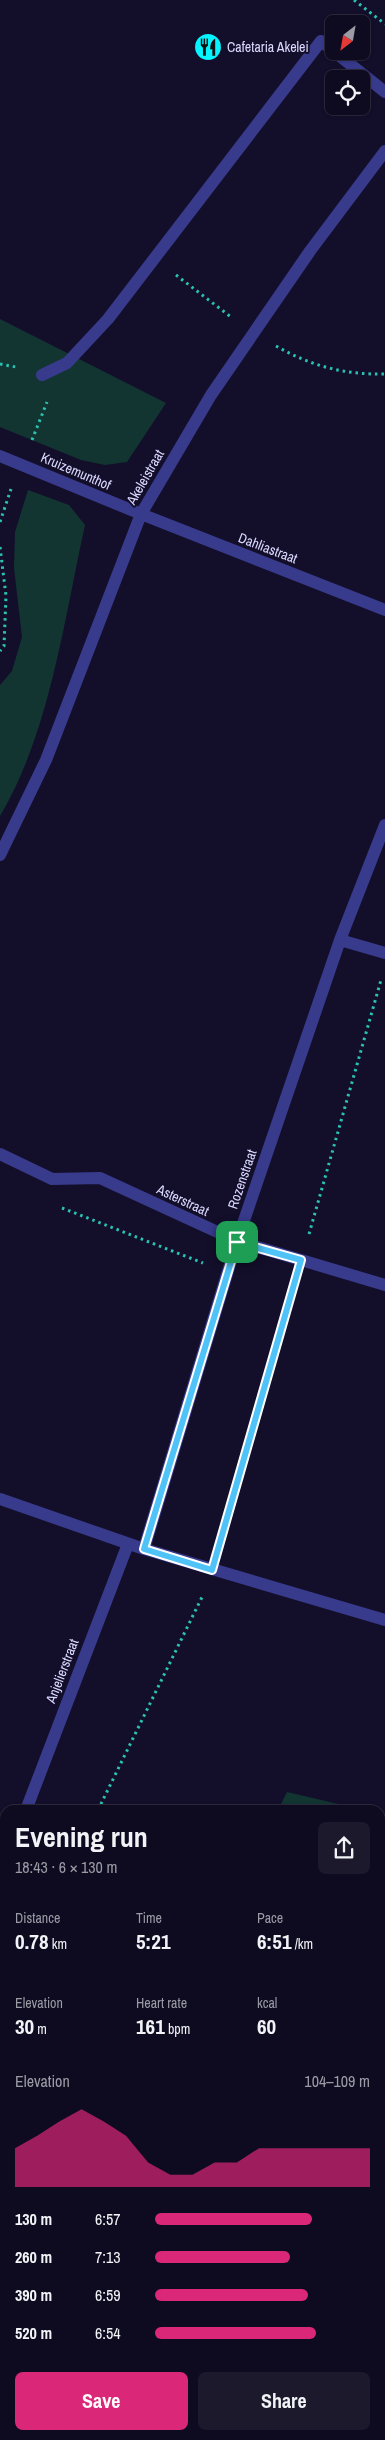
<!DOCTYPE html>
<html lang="en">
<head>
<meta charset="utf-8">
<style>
  body { margin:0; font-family:"Archivo Narrow",sans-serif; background:#1c192d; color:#f1f3f6; height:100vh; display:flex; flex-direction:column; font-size:19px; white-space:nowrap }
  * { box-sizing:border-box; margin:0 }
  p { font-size:16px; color:#9b9ba5 }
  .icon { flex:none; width:28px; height:28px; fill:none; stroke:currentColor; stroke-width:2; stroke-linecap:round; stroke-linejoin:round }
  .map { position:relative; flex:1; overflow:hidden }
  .details { position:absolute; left:0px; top:1805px; width:385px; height:635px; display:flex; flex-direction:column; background:#0e0b20; border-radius:15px 15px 0 0; box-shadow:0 1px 4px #0004,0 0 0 1px #2e2b3e }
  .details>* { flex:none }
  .needle { width:32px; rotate:211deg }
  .fabs { position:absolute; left:325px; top:15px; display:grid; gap:10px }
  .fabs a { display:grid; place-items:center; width:45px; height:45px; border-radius:8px; background:#0e0b20; box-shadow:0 1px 4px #0004,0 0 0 1px #2e2b3e; font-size:25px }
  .pin { position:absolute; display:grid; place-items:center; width:42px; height:42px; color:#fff; margin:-21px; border-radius:10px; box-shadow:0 2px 8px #0006 }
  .round { display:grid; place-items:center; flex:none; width:52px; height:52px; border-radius:8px; background:#1c192d }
  .headline { display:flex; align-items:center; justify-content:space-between; height:85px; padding:0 15px }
  h1 { font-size:28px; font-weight:800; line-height:38px }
  .figures { display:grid; grid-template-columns:repeat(3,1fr); gap:8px; height:85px; padding:5px 15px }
  .figures div { display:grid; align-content:center }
  .figures b { font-size:21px; font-weight:800 }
  .figures small { font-size:14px; font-weight:400 }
  .figures p { font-size:14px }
  .chart { height:140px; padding:10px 15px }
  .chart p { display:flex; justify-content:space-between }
  .chart svg { width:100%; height:90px; margin-top:5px; fill:#db2777; opacity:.7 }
  .cta { display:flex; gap:10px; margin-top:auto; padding:10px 15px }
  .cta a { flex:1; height:58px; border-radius:8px; background:#db2777; color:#fff; font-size:20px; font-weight:800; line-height:58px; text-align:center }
  .cta a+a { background:#1c192d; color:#f1f3f6 }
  ul { padding:0 15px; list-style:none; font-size:16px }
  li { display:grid; grid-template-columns:80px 60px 1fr; align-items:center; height:38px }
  li i { height:12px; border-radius:6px; background:#db2777 }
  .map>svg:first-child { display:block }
</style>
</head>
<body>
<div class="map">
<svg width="385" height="2440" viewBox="0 0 385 2440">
  <rect width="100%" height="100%" fill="#130f2b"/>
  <path fill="#123532" d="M 0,319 L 166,403 L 127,462 L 105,465 L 81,460 L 0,427 Z
    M 28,490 L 69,505 L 85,525 C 64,620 50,732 0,816 L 0,685 L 12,671 L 22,637 L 14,568 L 15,532 Z
    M 287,1792 L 364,1810 L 278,1810 Z
    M 380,1814 L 385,1815 L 385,1995 L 380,2005 Z
    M 0,2204 L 5,2206 L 5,2390 L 0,2388 Z
    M 380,2385 L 385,2387 L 385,2440 L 105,2440 L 95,2435 L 380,2435 Z"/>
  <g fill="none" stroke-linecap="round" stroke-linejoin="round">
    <path stroke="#2ac2b1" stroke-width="3" stroke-dasharray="2.5 4" stroke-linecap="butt" d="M 354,0 L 385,24
      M 176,275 L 231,317
      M 276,346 C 311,366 345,375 385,374
      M 0,364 L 16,367
      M 32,440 L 47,402
      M 0,522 L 11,489
      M 0,547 L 6,596 L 4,646 L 0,651
      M 62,1208 L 203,1263
      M 309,1234 L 381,980
      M 220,1544 L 294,1285
      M 98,1810 L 203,1595
      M 3,2008 L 5,2004
      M 0,2332 L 5,2334
      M 226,2435 L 237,2440"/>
    <path stroke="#383a8c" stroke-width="12" d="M 42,375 L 67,363 L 108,319 L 321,41 L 385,92
      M 0,456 L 141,514 L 385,610
      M 0,855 L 46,760 L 141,514 L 211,395 L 310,251 L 385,151
      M 340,940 L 385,953
      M 0,1154 L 52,1179 L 100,1178 L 237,1241 L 385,1285
      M 0,1499 L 144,1549 L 385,1620
      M 144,1549 L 237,1241 L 340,940 L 385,825
      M 26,1810 L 128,1544
      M 0,1885 L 5,1870"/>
    <g stroke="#05f4ff" stroke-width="5.5">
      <path id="rail" d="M 0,2148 L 5,2151
        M 0,2175 L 5,2178
        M 380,2333 L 385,2336
        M 380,2360 L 385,2362"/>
    </g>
    <use href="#rail" stroke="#130f2b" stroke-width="4" stroke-dasharray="11" stroke-linecap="butt"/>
  </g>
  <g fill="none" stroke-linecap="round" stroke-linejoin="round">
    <g stroke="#fff" stroke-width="10">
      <path id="route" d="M 237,1242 L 301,1260 L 212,1570 L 144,1549 Z"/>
    </g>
    <use href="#route" stroke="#4fc3f7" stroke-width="6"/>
  </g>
  <defs>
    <g id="restaurant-disc" transform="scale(1.4375)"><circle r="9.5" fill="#05f4ff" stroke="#130f2b"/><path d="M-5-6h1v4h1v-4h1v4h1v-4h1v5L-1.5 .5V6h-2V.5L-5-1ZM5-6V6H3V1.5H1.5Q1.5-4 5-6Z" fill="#111"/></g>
  </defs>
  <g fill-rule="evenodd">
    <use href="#restaurant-disc" x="208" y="47"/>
  </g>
  <g text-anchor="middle" stroke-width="4" stroke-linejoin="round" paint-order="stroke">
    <g font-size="14" fill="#dbd9ff" stroke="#130f2b" text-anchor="start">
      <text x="227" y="52">Cafetaria Akelei</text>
    </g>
    <g font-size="14" fill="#dbd9ff" stroke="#130f2b">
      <text transform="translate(76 471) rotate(23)" y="5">Kruizemunthof</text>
      <text transform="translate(145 477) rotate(-60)" y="5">Akeleistraat</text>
      <text transform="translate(268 548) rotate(21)" y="5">Dahliastraat</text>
      <text transform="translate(242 1179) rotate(-71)" y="5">Rozenstraat</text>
      <text transform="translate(183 1200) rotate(25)" y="5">Asterstraat</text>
      <text transform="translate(62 1671) rotate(-69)" y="5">Anjelierstraat</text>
    </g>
  </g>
</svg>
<div class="fabs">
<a><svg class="needle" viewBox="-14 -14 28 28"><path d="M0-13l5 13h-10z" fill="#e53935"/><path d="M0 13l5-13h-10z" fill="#9b9ba5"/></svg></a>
<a><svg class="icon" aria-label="locate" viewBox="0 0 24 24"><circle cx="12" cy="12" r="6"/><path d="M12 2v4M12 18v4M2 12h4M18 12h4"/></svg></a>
</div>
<div class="pin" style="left:237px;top:1242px;background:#1e9e55"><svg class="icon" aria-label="arrive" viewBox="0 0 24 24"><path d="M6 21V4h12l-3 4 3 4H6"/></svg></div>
<section class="details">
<div class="headline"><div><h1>Evening run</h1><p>18:43 · 6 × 130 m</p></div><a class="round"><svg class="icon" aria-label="share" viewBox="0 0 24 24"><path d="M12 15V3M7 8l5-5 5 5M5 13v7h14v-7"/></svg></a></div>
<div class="figures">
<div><p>Distance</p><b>0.78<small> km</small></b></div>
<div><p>Time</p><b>5:21</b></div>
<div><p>Pace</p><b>6:51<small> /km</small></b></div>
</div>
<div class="figures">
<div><p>Elevation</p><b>30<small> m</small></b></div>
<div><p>Heart rate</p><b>161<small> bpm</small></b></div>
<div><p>kcal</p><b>60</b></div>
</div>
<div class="chart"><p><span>Elevation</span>104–109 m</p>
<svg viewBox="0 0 160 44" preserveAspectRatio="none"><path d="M0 44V25L10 19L20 12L30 6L40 12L50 19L60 32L70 38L80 38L90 32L100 32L110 25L120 25L130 25L140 25L150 25L160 25V44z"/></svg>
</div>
<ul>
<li><b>130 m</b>6:57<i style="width:73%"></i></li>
<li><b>260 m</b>7:13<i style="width:63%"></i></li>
<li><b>390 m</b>6:59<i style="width:71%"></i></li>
<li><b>520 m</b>6:54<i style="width:75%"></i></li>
</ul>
<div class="cta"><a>Save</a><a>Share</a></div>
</section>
</div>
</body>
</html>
